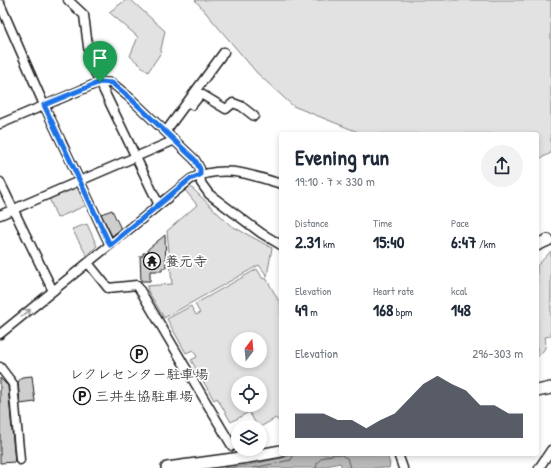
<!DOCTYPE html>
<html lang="en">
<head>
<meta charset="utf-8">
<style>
  body { margin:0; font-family:"Patrick Hand","Klee One",sans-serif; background:#f2f2f3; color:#1f2937; height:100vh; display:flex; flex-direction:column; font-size:15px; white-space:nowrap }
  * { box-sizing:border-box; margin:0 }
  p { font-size:13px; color:#747a83 }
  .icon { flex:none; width:22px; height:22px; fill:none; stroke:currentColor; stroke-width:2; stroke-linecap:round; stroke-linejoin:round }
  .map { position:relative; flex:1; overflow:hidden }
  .drawer { position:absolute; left:279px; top:132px; width:260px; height:324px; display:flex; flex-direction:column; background:#fff; border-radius:4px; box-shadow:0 2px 6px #0003 }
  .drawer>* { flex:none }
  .needle { width:26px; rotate:16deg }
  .tools { position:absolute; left:231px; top:332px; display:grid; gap:8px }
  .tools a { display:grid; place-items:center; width:36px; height:36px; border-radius:50%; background:#fff; box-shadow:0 2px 6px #0003; font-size:20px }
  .pin { position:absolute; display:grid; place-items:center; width:34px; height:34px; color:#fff; margin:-41px -17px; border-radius:50% 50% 50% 0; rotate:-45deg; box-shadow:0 0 4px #0007 }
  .pin .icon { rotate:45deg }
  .round { display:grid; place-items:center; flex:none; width:42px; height:42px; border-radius:21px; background:#f2f2f3 }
  .summary { display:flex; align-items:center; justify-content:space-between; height:68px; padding:0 16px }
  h1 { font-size:22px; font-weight:800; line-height:30px }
  .metrics { display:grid; grid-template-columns:repeat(3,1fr); gap:6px; height:68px; padding:4px 16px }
  .metrics div { display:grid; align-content:center }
  .metrics b { font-size:17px; font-weight:800 }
  .metrics small { font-size:11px; font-weight:400 }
  .metrics p { font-size:11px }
  .chart { height:112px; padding:8px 16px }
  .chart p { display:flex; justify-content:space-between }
  .chart svg { width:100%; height:72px; margin-top:4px; fill:#111827; opacity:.7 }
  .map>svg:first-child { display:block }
</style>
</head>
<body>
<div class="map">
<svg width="551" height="468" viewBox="0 0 551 468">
  <rect width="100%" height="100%" fill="#fff"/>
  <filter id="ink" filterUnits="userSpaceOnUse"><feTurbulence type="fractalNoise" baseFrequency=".025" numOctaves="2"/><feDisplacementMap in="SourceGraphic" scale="8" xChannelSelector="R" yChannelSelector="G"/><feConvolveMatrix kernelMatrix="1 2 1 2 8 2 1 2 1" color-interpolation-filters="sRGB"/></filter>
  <g filter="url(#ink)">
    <path fill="#e2e2e2" stroke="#7f7f7f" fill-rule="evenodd" d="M 126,0 L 131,0 L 165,31 L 160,54 L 148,72 L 130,56 L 138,37 L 109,12 Z
      M 195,0 L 551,0 L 551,153 L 537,160 L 537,134 L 363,134 L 293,106 L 257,73 Z
      M 79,185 L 87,205 L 57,218 L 49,198 Z
      M 190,186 L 230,225 L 272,248 L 267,276 L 259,265 L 164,318 L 148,291 L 147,286 L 172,284 L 167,231 L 197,205 L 185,190 Z
      M 87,224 L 97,246 L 87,256 L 72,229 Z
      M 551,251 L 551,336 L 545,337 C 547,347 545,350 537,357 L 537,266 Z
      M 257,269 L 263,279 L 266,278 L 281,305 L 281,420 L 279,422 L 276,418 L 260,427 L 258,427 L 249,412 L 231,422 L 217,398 L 214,400 L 191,360 L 197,357 L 193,350 L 186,353 L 167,319 L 191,306 L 196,315 L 200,313 L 195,304 ZM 238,339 L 260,339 L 260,361 L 238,361 ZM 238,383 L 260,383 L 260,405 L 238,405 Z"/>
    <path fill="#b8b8b8" stroke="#7a7a7a" d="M 298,454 L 387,454 L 390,464 L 389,468 L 342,468 L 340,463 L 317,468 L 224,468 L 249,465 Z"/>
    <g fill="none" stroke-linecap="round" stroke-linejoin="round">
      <path stroke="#5a5a5a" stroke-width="1" d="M 253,468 L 291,460 L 294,454
        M 316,468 C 317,456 330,455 339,454 L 347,458 L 350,468"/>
    </g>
    <path fill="#cecece" stroke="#1c1c1c" d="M 112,210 L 121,229 L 112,236 L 101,214 Z
      M 165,235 L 166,268 L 162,268 L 162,271 L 150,271 L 150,281 L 141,281 L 140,256 L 143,256 L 143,253 L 148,253 L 148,249 Z
      M 32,376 L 35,402 L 20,404 L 18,382 L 22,377 Z
      M 0,378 L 8,386 L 15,462 L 0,463 Z"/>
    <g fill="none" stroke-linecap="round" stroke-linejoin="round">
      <g stroke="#1c1c1c" stroke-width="11">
        <path id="street" d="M 68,0 L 84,15 L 90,62 L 159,205
          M 0,4 L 44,105 L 110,245
          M 192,105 L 201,94 L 226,109 L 233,103 L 241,106 L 254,116
          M 0,124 L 100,82 L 112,83 L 130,98 L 195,160 L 200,169 L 201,183 L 209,194 L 261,233 L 281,245
          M 166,131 L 224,52
          M 0,182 L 53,291
          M 0,215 L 175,140
          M 88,263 L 108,288 L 137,285 L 232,446
          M 0,334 L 191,179 C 222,164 249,174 281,184
          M 0,367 L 13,384 L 20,460
          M 398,454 L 403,468
          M 539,468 L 551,450"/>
      </g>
      <g stroke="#1c1c1c" stroke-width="14">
        <path id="secondary" d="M 537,245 L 548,240
          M 537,391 L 551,388
          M 167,468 L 248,457 L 281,451"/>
      </g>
      <use href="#street" stroke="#fff" stroke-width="8"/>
      <use href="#secondary" stroke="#fff" stroke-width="11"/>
    </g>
    <defs><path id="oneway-shaft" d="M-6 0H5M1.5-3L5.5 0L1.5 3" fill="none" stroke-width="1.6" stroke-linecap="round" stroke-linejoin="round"/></defs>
    <use stroke="#999" href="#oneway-shaft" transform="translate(26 313) rotate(-39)"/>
  </g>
  <g fill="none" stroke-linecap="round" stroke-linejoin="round" filter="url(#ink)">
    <g stroke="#fff" stroke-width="8">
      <path id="route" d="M 100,82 L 112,83 L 130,98 L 195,160 L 200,169 L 200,175 L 190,179 L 110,245 L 44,105 Z"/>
    </g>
    <use href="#route" stroke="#1a73e8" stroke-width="5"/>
  </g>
  <defs>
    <g id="temple-ring" transform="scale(0.9)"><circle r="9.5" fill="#fff" stroke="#1c1c1c" stroke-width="1.5"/><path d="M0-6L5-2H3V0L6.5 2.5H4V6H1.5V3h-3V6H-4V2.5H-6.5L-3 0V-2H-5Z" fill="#1c1c1c"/></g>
    <g id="parking-ring" transform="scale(0.9)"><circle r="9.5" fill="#fff" stroke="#1c1c1c" stroke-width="1.5"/><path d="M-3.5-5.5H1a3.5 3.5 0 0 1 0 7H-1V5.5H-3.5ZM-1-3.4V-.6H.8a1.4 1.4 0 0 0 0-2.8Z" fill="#1c1c1c"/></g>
  </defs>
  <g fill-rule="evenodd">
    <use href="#temple-ring" x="152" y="261"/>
    <use href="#parking-ring" x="139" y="354"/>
    <use href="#parking-ring" x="82" y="396"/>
  </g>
  <g text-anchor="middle" stroke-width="3.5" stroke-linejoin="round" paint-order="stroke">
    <g font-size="14" fill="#1c1c1c" stroke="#fff" text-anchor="start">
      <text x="165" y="266">養元寺</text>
      <text x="139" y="379" text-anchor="middle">レクレセンター駐車場</text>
      <text x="95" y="401">三井生協駐車場</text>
    </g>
  </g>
</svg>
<div class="tools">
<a><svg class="needle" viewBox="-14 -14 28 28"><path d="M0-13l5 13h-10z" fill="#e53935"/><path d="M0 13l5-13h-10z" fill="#747a83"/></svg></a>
<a><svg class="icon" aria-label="locate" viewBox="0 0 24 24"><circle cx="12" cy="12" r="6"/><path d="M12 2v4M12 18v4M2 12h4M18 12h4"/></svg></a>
<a><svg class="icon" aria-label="layers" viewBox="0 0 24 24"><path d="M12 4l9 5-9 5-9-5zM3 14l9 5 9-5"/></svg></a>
</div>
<div class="pin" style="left:100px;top:82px;background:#1e9e55"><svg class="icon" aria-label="arrive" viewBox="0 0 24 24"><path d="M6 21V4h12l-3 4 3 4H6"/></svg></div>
<section class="drawer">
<div class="summary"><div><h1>Evening run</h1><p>19:10 · 7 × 330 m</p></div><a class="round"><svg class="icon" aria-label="share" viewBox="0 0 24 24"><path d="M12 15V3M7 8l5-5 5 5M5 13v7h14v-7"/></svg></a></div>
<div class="metrics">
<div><p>Distance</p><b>2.31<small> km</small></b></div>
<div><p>Time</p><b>15:40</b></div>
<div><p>Pace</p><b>6:47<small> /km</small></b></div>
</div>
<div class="metrics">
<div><p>Elevation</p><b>49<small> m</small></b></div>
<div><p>Heart rate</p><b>168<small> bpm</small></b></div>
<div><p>kcal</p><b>148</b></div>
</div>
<div class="chart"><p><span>Elevation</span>296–303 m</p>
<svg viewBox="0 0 160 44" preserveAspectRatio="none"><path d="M0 44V29L10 29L20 29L30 33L40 33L50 38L60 33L70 29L80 20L90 11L100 6L110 11L120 15L130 24L140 24L150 29L160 29V44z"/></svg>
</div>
</section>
</div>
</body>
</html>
